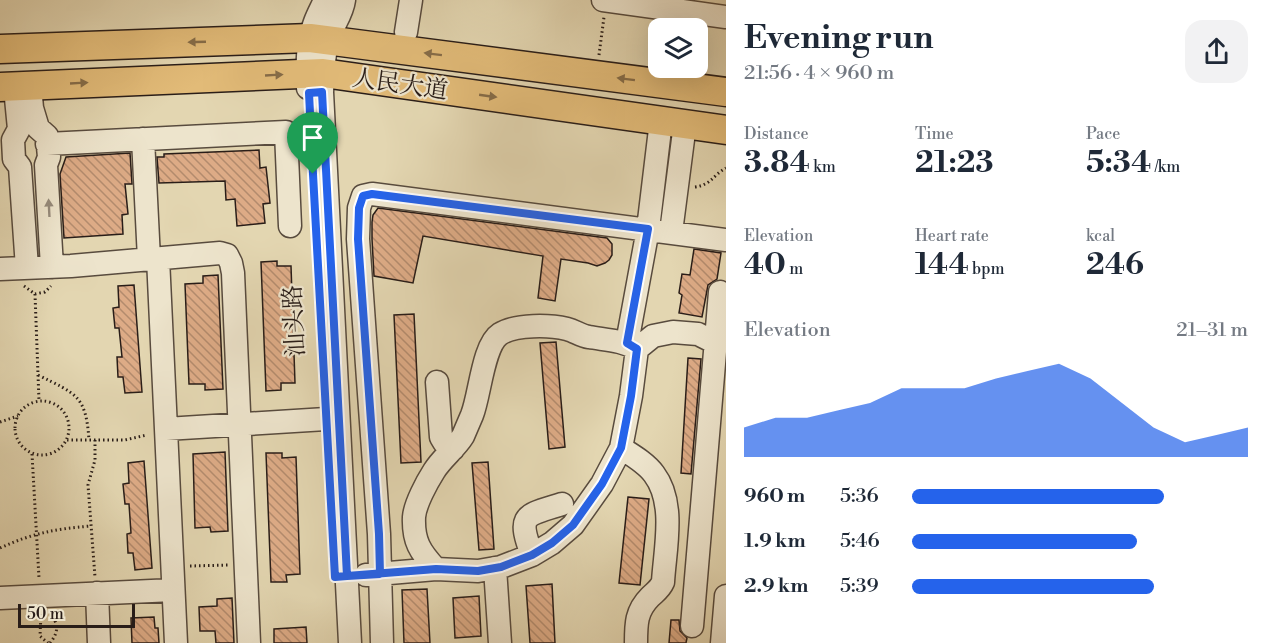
<!DOCTYPE html>
<html lang="en">
<head>
<meta charset="utf-8">
<style>
  body { margin:0; font-family:"Libre Bodoni","Noto Serif SC",serif; background:#f2f2f3; color:#1f2937; height:100vh; display:flex; flex-direction:column; font-size:22px; white-space:nowrap }
  * { box-sizing:border-box; margin:0 }
  p { font-size:20px; color:#747a83 }
  .icon { flex:none; width:33px; height:33px; fill:none; stroke:currentColor; stroke-width:2; stroke-linecap:round; stroke-linejoin:round }
  .map { position:relative; flex:1; overflow:hidden }
  .sheet { display:flex; flex-direction:column; background:#fff; width:540px }
  .sheet>* { flex:none }
  .buttons { position:absolute; left:648px; top:18px; display:grid; gap:12px }
  .buttons a { display:grid; place-items:center; width:60px; height:60px; border-radius:12px; background:#fff; box-shadow:0 6px 24px #0002; font-size:30px }
  .scale { position:absolute; left:18px; bottom:15px; width:117px; box-sizing:border-box; padding-left:6px; border:3px solid #291d18; border-top:0; font-size:16px; line-height:21px; white-space:nowrap; color:#291d18; -webkit-text-stroke:4px #ede4cc; paint-order:stroke }
  .pin { position:absolute; display:grid; place-items:center; width:51px; height:51px; color:#fff; margin:-62px -26px; border-radius:50% 50% 50% 0; rotate:-45deg; box-shadow:0 0 6px #0007 }
  .pin .icon { rotate:45deg }
  .round { display:grid; place-items:center; flex:none; width:63px; height:63px; border-radius:18px; background:#f2f2f3 }
  .head { display:flex; align-items:center; justify-content:space-between; height:102px; padding:0 18px }
  h1 { font-size:33px; font-weight:800; line-height:45px }
  .metrics { display:grid; grid-template-columns:repeat(3,1fr); gap:9px; height:102px; padding:6px 18px }
  .metrics div { display:grid; align-content:center }
  .metrics b { font-size:30px; font-weight:800 }
  .metrics small { font-size:16px; font-weight:400 }
  .metrics p { font-size:16px }
  .chart { height:168px; padding:12px 18px }
  .chart p { display:flex; justify-content:space-between }
  .chart svg { width:100%; height:108px; margin-top:6px; fill:#2563eb; opacity:.7 }
  ul { padding:0 18px; list-style:none; font-size:20px }
  li { display:grid; grid-template-columns:96px 72px 1fr; align-items:center; height:45px }
  li i { height:15px; border-radius:8px; background:#2563eb }
  main { display:flex; flex:1; min-height:0 }
  .map>svg:first-child { display:block }
</style>
</head>
<body>
<main>
<div class="map">
<svg width="726" height="643" viewBox="0 0 726 643">
  <defs>
    <pattern id="building-back-hatch" width="6" height="6" patternUnits="userSpaceOnUse" patternTransform="scale(1.5)"><rect width="6" height="6" fill="#ddab86"/><path d="M-1 5l2 2M0 0l6 6M5-1l2 2" fill="none" stroke="#b38b6d"/></pattern>
  </defs>
  <rect width="100%" height="100%" fill="#e3d6b1"/>
  <filter id="stains"><feTurbulence type="fractalNoise" baseFrequency=".00333" numOctaves="4"/><feColorMatrix values="0 0 0 0 .2 0 0 0 0 .09 0 0 0 0 .02 0 0 0 .5 -.17"/></filter>
  <radialGradient id="worn" r=".72"><stop offset=".6" stop-color="#630" stop-opacity="0"/><stop offset="1" stop-color="#630" stop-opacity=".3"/></radialGradient>
  <path fill="url(#building-back-hatch)" stroke="#291d18" stroke-width="1.5" d="M 259,150 L 260,168 L 266,167 L 270,203 L 263,204 L 265,223 L 237,226 L 235,199 L 226,200 L 225,181 L 159,183 L 157,157 L 164,157 L 164,154 Z
    M 130,153 L 132,184 L 125,184 L 128,214 L 122,215 L 123,234 L 64,238 L 60,174 L 66,157 Z
    M 378,208 L 607,238 L 612,244 L 612,255 L 609,260 L 605,263 L 597,266 L 588,263 L 561,259 L 555,301 L 538,298 L 543,256 L 423,236 L 413,283 L 374,276 L 372,239 L 372,222 L 373,215 Z
    M 694,249 L 721,253 L 717,279 L 708,285 L 702,317 L 679,313 L 682,295 L 679,293 L 682,274 L 690,275 Z
    M 277,261 L 277,266 L 291,266 L 295,383 L 281,383 L 281,390 L 266,391 L 261,262 Z
    M 218,275 L 223,389 L 205,390 L 205,384 L 189,384 L 185,284 L 203,283 L 203,276 Z
    M 134,285 L 142,392 L 125,393 L 123,377 L 118,377 L 117,357 L 122,357 L 119,328 L 115,328 L 113,308 L 119,307 L 118,286 Z
    M 414,314 L 421,462 L 401,463 L 394,315 Z
    M 556,342 L 565,447 L 549,449 L 540,343 Z
    M 688,358 L 701,359 L 691,474 L 681,473 Z
    M 225,452 L 228,531 L 211,532 L 210,527 L 195,528 L 193,454 Z
    M 266,453 L 282,453 L 282,458 L 296,457 L 300,574 L 286,575 L 287,582 L 271,582 Z
    M 144,461 L 152,568 L 135,570 L 133,553 L 128,553 L 127,534 L 131,533 L 129,504 L 125,504 L 123,484 L 129,483 L 128,463 Z
    M 488,462 L 494,549 L 479,550 L 472,463 Z
    M 628,497 L 649,499 L 640,585 L 619,583 Z
    M 552,584 L 555,643 L 530,643 L 526,586 Z
    M 427,589 L 430,643 L 404,643 L 402,590 Z
    M 479,596 L 481,636 L 455,638 L 453,598 Z
    M 232,598 L 234,643 L 216,643 L 215,631 L 200,631 L 199,607 L 217,606 L 217,599 Z
    M 154,617 L 155,628 L 158,628 L 159,643 L 132,643 L 131,618 Z
    M 671,620 L 679,620 L 680,631 L 687,638 L 686,643 L 669,643 Z
    M 306,627 L 307,643 L 274,643 L 274,629 Z"/>
  <g fill="none" stroke-linecap="round" stroke-linejoin="round">
    <g stroke="#584b3e" stroke-width="25">
      <path id="minor" d="M 344,0 C 342,15 332,26 328,40 C 323,56 323,75 322,92 L 350,643
        M 603,0 L 726,17
        M 406,32 L 411,0
        M 30,86 L 32,108 L 38,128 L 47,136 L 49,157 L 46,165 L 52,267
        M 15,88 L 19,129 L 13,140 L 14,159 L 20,167 L 27,268
        M 308,88 C 307,66 307,42 315,22 C 318,14 322,7 325,0
        M 143,139 L 149,259
        M 47,144 L 286,132 L 290,226
        M 671,232 L 685,124
        M 158,258 L 176,643
        M 0,269 L 71,266 L 220,253 L 227,255 L 231,263 L 233,273 L 249,643
        M 627,343 L 648,229 L 661,121
        M 437,382 L 441,437 L 444,442 L 453,449
        M 166,429 L 326,419
        M 621,448 C 632,455 646,463 654,474 C 676,503 665,548 663,582 C 660,589 655,592 650,597 C 636,611 636,624 636,643
        M 532,555 C 517,514 524,516 562,504
        M 495,568 L 500,643
        M 436,569 C 420,552 413,541 414,517 C 415,504 427,482 434,471 C 442,458 455,449 463,436 C 466,429 469,422 472,415 C 480,395 483,345 500,334 C 516,324 550,325 567,329 C 575,331 581,336 589,337 C 606,340 622,340 637,349
        M 366,575 L 436,569 L 478,571 L 501,567 L 532,555 L 552,543 L 573,525 L 602,484 L 621,448 L 631,396 L 637,349 L 653,336 L 673,332 L 698,334 L 716,343
        M 97,593 L 99,643
        M 0,598 L 173,590
        M 692,626 L 720,292
        M 382,643 L 379,534 L 358,239 L 359,208 L 363,196 L 372,194 L 726,240
        M 722,643 L 726,596"/>
    </g>
    <g stroke="#291d18" stroke-width="31">
      <path id="major" d="M 0,49 L 310,38 L 726,92
        M 0,87 L 323,73 L 726,130"/>
    </g>
    <path stroke="#291d18" stroke-width="3" stroke-dasharray="1.5 3" stroke-linecap="butt" d="M 599,55 L 604,17
      M 695,187 C 711,185 713,175 726,168
      M 24,286 L 35,294 L 45,292 L 51,286
      M 35,294 L 39,401
      M 38,375 C 76,394 86,395 89,440
      M15 428a27 27 0 1 1 54 0a27 27 0 1 1-54 0Z
      M 0,422 L 18,416
      M 67,440 L 125,440 L 147,435
      M 95,440 L 95,460 L 88,485 L 95,577
      M 32,454 L 39,578
      M 0,548 C 33,533 55,529 91,526
      M 190,566 L 229,565
      M 41,614 L 40,636 L 48,643
      M 50,643 C 55,637 59,629 55,621 C 54,618 52,616 51,613"/>
    <use href="#minor" stroke="#ede4cc" stroke-width="22"/>
    <use href="#major" stroke="#e2bb78" stroke-width="28"/>
  </g>
  <defs><path id="oneway-solid" d="M-6-.8H1V-3.2L6.5 0L1 3.2V.8H-6Z" transform="scale(1.5)"/></defs>
  <g fill="#866c48">
    <use href="#oneway-solid" transform="translate(197 42) rotate(178)"/>
    <use href="#oneway-solid" transform="translate(433 54) rotate(-173)"/>
    <use href="#oneway-solid" transform="translate(274 75) rotate(-3)"/>
    <use href="#oneway-solid" transform="translate(626 79) rotate(-173)"/>
    <use href="#oneway-solid" transform="translate(79 83) rotate(-3)"/>
    <use href="#oneway-solid" transform="translate(488 96) rotate(8)"/>
  </g>
  <use fill="#958a7b" href="#oneway-solid" transform="translate(49 208) rotate(-93)"/>
  <g fill="none" stroke-linecap="round" stroke-linejoin="round">
    <g stroke="#fff" stroke-width="12">
      <path id="route" d="M 313,174 L 335,577 L 347,576 L 436,569 L 478,571 L 501,567 L 532,555 L 552,543 L 573,525 L 602,484 L 621,448 L 631,396 L 637,349 L 627,343 L 648,229 L 372,194 L 363,196 L 359,208 L 358,239 L 379,534 L 380,574 L 347,576 L 322,92 L 309,93 L 313,174"/>
    </g>
    <use href="#route" stroke="#2563eb" stroke-width="8"/>
  </g>
  <g text-anchor="middle" stroke-width="4.5" stroke-linejoin="round" paint-order="stroke">
    <g font-size="24" fill="#291d18" stroke="#ede4cc">
      <text transform="translate(400 84) rotate(8)" y="8">人民大道</text>
      <text transform="translate(294 321) rotate(-93)" y="8">汕头路</text>
    </g>
  </g>
  <rect width="100%" height="100%" filter="url(#stains)"/>
  <rect width="100%" height="100%" fill="url(#worn)"/>
</svg>
<div class="buttons">
<a><svg class="icon" aria-label="layers" viewBox="0 0 24 24"><path d="M12 4l9 5-9 5-9-5zM3 14l9 5 9-5"/></svg></a>
</div>
<div class="scale">50 m</div>
<div class="pin" style="left:313px;top:174px;background:#1e9e55"><svg class="icon" aria-label="arrive" viewBox="0 0 24 24"><path d="M6 21V4h12l-3 4 3 4H6"/></svg></div>
</div>
<section class="sheet">
<div class="head"><div><h1>Evening run</h1><p>21:56 · 4 × 960 m</p></div><a class="round"><svg class="icon" aria-label="share" viewBox="0 0 24 24"><path d="M12 15V3M7 8l5-5 5 5M5 13v7h14v-7"/></svg></a></div>
<div class="metrics">
<div><p>Distance</p><b>3.84<small> km</small></b></div>
<div><p>Time</p><b>21:23</b></div>
<div><p>Pace</p><b>5:34<small> /km</small></b></div>
</div>
<div class="metrics">
<div><p>Elevation</p><b>40<small> m</small></b></div>
<div><p>Heart rate</p><b>144<small> bpm</small></b></div>
<div><p>kcal</p><b>246</b></div>
</div>
<div class="chart"><p><span>Elevation</span>21–31 m</p>
<svg viewBox="0 0 160 44" preserveAspectRatio="none"><path d="M0 44V32L10 28L20 28L30 25L40 22L50 16L60 16L70 16L80 12L90 9L100 6L110 12L120 22L130 32L140 38L150 35L160 32V44z"/></svg>
</div>
<ul>
<li><b>960 m</b>5:36<i style="width:75%"></i></li>
<li><b>1.9 km</b>5:46<i style="width:67%"></i></li>
<li><b>2.9 km</b>5:39<i style="width:72%"></i></li>
</ul>
</section>
</main>
</body>
</html>
